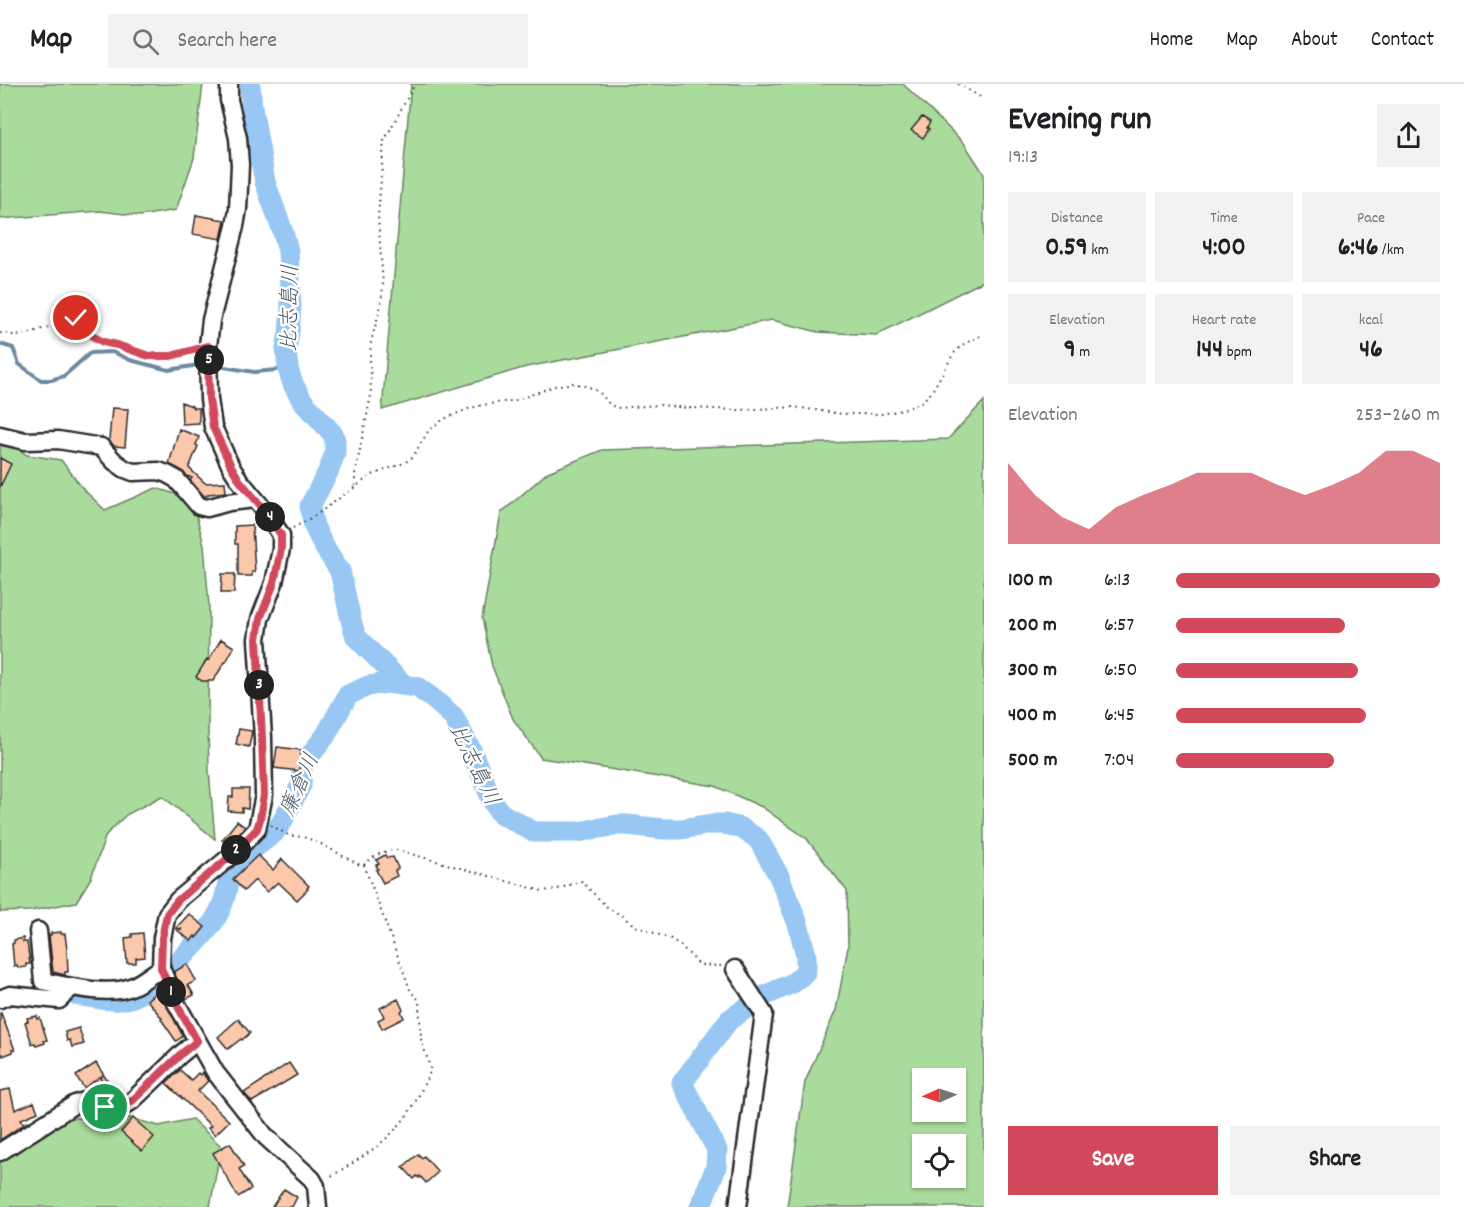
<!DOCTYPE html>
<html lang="en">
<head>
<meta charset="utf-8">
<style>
  body { margin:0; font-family:Dekko,"Klee One",sans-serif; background:#f2f2f2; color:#202124; height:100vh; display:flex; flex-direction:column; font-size:22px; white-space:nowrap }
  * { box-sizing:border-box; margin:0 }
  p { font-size:20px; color:#757577 }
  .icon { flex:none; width:33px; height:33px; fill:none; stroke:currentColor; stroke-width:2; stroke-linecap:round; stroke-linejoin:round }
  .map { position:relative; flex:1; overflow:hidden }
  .drawer { display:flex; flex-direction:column; background:#fff; width:480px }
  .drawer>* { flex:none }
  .needle { width:39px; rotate:267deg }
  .controls { position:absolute; left:912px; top:984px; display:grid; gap:12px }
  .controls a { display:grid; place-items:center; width:54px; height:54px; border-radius:0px; background:#fff; box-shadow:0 2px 4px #0004; font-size:30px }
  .pin { position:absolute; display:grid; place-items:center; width:51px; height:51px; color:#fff; margin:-26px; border:3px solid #fff; border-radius:50%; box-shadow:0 2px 6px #0007 }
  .km { position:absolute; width:30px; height:30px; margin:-15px; border-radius:50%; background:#222; color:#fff; font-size:16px; line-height:30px; text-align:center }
  .round { display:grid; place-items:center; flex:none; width:63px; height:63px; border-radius:0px; background:#f2f2f2 }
  .head { display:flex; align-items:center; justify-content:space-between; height:102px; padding:0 24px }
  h1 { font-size:33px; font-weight:800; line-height:45px }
  .figures { display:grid; grid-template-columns:repeat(3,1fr); gap:9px; height:102px; padding:6px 24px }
  .figures div { display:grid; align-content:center; border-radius:0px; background:#f2f2f2; text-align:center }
  .figures b { font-size:26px; font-weight:800 }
  .figures small { font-size:16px; font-weight:400 }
  .figures p { font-size:16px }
  .chart { height:168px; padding:12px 24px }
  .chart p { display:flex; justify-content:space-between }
  .chart svg { width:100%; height:108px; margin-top:6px; fill:#d1495b; opacity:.7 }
  .cta { display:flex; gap:12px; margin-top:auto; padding:12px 24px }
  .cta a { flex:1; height:69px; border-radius:0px; background:#d1495b; color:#fff; font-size:24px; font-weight:800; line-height:69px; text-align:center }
  .cta a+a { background:#f2f2f2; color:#202124 }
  ul { padding:0 24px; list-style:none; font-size:20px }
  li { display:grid; grid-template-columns:96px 72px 1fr; align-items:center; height:45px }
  li i { height:15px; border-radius:8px; background:#d1495b }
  header { display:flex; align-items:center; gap:36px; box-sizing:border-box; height:84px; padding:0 30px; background:#fff; border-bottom:2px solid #e0e0e0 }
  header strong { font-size:28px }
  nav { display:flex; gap:33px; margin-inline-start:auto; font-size:21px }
  .search { width:420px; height:54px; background:#f2f2f2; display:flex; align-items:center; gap:15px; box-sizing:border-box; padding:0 21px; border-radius:0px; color:#757577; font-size:22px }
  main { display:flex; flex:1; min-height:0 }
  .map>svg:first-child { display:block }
</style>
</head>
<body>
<header>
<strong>Map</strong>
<div class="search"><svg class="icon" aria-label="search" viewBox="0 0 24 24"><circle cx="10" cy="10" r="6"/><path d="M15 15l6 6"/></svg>Search here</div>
<nav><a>Home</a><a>Map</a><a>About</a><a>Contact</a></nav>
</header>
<main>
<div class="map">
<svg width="984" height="1123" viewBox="0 0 984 1123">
  <rect width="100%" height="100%" fill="#fff"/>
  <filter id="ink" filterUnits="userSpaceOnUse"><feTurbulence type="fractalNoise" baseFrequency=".0167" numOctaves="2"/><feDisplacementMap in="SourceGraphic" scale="12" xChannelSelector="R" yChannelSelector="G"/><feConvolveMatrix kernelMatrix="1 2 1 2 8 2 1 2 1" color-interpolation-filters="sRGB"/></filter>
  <g filter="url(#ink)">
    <path fill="#a9db9c" stroke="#6a8364" stroke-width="1.5" fill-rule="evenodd" d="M 0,0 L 203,0 L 194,74 L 176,126 L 140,132 L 100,127 L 0,135 Z
      M 411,0 L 903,0 L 964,59 L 984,90 L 984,197 L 876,251 L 818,248 L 772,236 L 526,283 L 382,326 Z
      M 984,317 L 984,1123 L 787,1123 L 805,998 L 836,926 L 848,863 L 847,807 L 807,755 L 762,723 L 715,702 L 541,674 L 513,635 L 492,582 L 482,534 L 501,429 L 548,388 L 602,366 L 948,355 ZM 922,994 L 956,994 L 956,1028 L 922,1028 ZM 922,1060 L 956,1060 L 956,1094 L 922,1094 Z
      M 0,353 L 27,371 L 61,376 L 84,406 L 105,426 L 156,404 L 192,415 L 204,461 L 209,521 L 208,643 L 209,687 L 215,755 L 162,712 L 126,731 L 106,751 L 91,794 L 76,818 L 30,827 L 0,828 Z
      M 126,1033 L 159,1042 L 192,1035 L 221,1062 L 210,1123 L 0,1123 L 0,1047 L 36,1035 Z"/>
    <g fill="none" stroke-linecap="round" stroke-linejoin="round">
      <path stroke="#6c89a2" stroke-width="4" d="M 0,260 L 13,264 L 19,280 L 41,296 L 51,296 L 64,292 L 90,269 L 113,268 L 130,276 L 169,286 L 204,280
        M 212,281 L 254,288 L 288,285"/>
      <path stroke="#97c7f2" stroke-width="21" d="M 250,0 L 252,23 L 265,98 L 283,148 L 288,167 L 291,223 L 289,249 L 286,265 L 288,285 L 293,300 L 302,316 L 333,350 L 335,356 L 335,369 L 329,386 L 310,422 L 314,442 L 323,461 L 340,487 L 351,536 L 356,553 L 404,601
        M 171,887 C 188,865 213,847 223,819 C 227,808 229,794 231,782 L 274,749 L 282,738 L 301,701 L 302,682 L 326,651 L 348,611 L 368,602 L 387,599 L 417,603 L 432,614 L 453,632 L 471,666 L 492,716 L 500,729 L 534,748 L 578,748 L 617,741 L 627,741 L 663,745 L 681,745 L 712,740 L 725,740 L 741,744 L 758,755 L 779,792 L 798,840 L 806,871 L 806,887 L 800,893 L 793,899 L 764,912 L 729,936 L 682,999 L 717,1066 L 716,1083 L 700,1123
        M 75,911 C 97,914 121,922 141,909 C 146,906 151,901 156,897"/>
    </g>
    <path fill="#fbc8ab" stroke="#2b2b2b" stroke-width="1.5" d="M 922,33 L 930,38 L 927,44 L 929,45 L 923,54 L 911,46 Z
      M 196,131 L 225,136 L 221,155 L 193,150 Z
      M 181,318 L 192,322 L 193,324 L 199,324 L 199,339 L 182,340 Z
      M 112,324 L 128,325 L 125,363 L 114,362 L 109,356 Z
      M 179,345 L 199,353 L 196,361 L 198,362 L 189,384 L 205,399 L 225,398 L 226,408 L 208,410 L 205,413 L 190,396 L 192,394 L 187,392 L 181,386 L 169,380 Z
      M 0,374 L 11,380 L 0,403 Z
      M 252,441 L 255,488 L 252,488 L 252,492 L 238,492 L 238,460 L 235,460 L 235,442 Z
      M 222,490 L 235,490 L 234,509 L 221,509 Z
      M 221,555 L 234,563 L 226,578 L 225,578 L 213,597 L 202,597 L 196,593 L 207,575 L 209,576 Z
      M 239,645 L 252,647 L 249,663 L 236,660 Z
      M 277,663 L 301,666 L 299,687 L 274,684 Z
      M 233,705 L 249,705 L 248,725 L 242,724 L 242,728 L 228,727 L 229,713 L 233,713 Z
      M 237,737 L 245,743 L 228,760 L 222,756 Z
      M 258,771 L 273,786 L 282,775 L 309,802 L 307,804 L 308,805 L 297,816 L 278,798 L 267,808 L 255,796 L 244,807 L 233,795 Z
      M 385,771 L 387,774 L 393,773 L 398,784 L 395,787 L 397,792 L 383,799 L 376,786 L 378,785 L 376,781 L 379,780 L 376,776 Z
      M 189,830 L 205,843 L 196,854 L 195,852 L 191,857 L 177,846 L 182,845 L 176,844 Z
      M 61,848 L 61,850 L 65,850 L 67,865 L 68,888 L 65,888 L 65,891 L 53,888 L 49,851 L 51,851 L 51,849 Z
      M 143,849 L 145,873 L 136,874 L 136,879 L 127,879 L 125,854 L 132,853 L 132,850 Z
      M 23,854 L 23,858 L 27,858 L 30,880 L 26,880 L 26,883 L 18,884 L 17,881 L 14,882 L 12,860 L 14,859 L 14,856 Z
      M 187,880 L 196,897 L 188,901 L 194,911 L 186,915 L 174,888 Z
      M 157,907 L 162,913 L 183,952 L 176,957 L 161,935 L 162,934 L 147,916 Z
      M 398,915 L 403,926 L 401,927 L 404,934 L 382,945 L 378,936 L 384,933 L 380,924 Z
      M 0,929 L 1,929 L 15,966 L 12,966 L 13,968 L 3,972 L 3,970 L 0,971 Z
      M 37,932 L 37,935 L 40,934 L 47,956 L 44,957 L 45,959 L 36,962 L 35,959 L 32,960 L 25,938 L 28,937 L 27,934 Z
      M 238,935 L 250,949 L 242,956 L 241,955 L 228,965 L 218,953 Z
      M 79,944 L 84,960 L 72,963 L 70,956 L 67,957 L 65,948 Z
      M 96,979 L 114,1007 L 112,1013 L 97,1008 L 102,992 L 84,1004 L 76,992 Z
      M 289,979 L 297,991 L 252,1018 L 244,1009 Z
      M 180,986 L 191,996 L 198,989 L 200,991 L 202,988 L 208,997 L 198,1007 L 229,1037 L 215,1051 L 208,1044 L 211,1042 L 166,999 Z
      M 10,1005 L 15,1026 L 34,1018 L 38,1028 L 21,1035 L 24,1040 L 0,1056 L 0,1007 Z
      M 133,1034 L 154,1053 L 142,1067 L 121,1048 Z
      M 230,1059 L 244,1082 L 239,1085 L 251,1105 L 238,1113 L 213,1069 Z
      M 418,1070 L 422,1074 L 424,1072 L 438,1088 L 426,1099 L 420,1092 L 419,1094 L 417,1092 L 414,1095 L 403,1083 Z
      M 284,1105 L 297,1113 L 292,1123 L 272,1123 Z"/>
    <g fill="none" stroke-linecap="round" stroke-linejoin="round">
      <g stroke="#2b2b2b" stroke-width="21">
        <path id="minor" d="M 229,0 L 229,16 L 238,54 L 240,81 L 238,125 L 235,142 L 211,236 L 208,262 L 209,315 L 213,343 L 231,383 L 240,397 L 266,428 L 281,451 L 281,465 L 274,499 L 260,535 L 257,555 L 263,654 L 264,711 L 257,745 L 232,771 L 178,816 L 167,830 L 162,854 L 161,884 L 175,917 L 215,988 L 266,1053 L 312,1095 L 316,1102 L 318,1123
          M 0,351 L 25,357 L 58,356 L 101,363 L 115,378 L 125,385 L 133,388 L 159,387 L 167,390 L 176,395 L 199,422 L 207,424 L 229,418 L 255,415
          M 38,847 L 43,897 C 66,902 111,913 133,902 C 142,898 152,890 161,884
          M 735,885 L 764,930 L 738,1123
          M 0,915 L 10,911 L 59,916 L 72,903
          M 0,1068 L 75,1020 L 88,1016 L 113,1025 L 121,1024 L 132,1017 L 181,970 L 197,957"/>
      </g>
      <path stroke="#2b2b2b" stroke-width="2" stroke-dasharray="1.5 4.5" stroke-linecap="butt" d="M 958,0 L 984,15
        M 0,249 L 21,252 L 76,234 L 94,253 L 103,258 L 117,261 L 149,272 L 171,272 L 194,265
        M 355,402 L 355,390 L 371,311 L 370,272 L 371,258 L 381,221 L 383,201 L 378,132 L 384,57 L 415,0
        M 293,444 L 316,431 L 372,391 L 404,379 L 412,374 L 429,346 L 444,335 L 468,325 L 482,321 L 517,316 L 554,302 L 574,299 L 592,304 L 601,310 L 610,321 L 617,324 L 660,321 L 688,324 L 740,326 L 794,323 L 842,330 L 882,330 L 903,326 L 920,319 L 931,309 L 954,269 L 962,261 L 984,250
        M 271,741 L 288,751 L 307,754 L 321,760 L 358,780 L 364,781 L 411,908 L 419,916 L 421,955 L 431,986 C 423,1002 416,1020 404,1035 C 385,1061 356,1077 328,1094
        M 364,781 C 374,771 383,767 397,766 L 542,807 L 558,805 L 581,797 L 608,824 L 621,831 L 635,842 L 671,855 L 680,861 L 700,881 L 723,882"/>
      <use href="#minor" stroke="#fff" stroke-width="16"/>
    </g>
  </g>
  <g fill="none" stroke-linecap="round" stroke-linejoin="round" filter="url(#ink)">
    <g stroke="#fff" stroke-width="12">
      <path id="route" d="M 76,234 L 94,253 L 103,258 L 117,261 L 149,272 L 171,272 L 208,262 L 209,315 L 213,343 L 231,382 L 240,397 L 266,428 L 281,451 L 281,465 L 274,499 L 260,535 L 257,555 L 262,654 L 264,711 L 260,735 L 257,745 L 232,771 L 178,816 L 167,830 L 162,854 L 161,884 L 175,917 L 197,957 L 181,970 L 132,1017 L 121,1024 L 113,1025 L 105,1023"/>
    </g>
    <use href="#route" stroke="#d1495b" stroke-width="8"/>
  </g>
  <g text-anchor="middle" stroke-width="5" stroke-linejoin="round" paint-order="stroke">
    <g font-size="22" font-style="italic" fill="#4b5a67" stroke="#fff">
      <text transform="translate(288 224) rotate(-89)" y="8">比志島川</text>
      <text transform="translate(476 680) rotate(64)" y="8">比志島川</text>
      <text transform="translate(298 700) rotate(-66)" y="8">廉倉川</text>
    </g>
  </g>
</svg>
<div class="controls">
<a><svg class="needle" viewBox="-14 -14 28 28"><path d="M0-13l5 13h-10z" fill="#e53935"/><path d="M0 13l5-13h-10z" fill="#757577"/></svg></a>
<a><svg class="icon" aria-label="locate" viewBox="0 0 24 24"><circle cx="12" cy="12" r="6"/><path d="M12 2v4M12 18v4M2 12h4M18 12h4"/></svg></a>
</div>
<div class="pin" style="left:105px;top:1023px;background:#1e9e55"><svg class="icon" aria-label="arrive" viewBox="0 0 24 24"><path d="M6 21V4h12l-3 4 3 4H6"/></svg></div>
<div class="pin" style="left:76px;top:234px;background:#d93025"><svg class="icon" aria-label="check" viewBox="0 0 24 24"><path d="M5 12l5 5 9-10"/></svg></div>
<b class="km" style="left:171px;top:908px">1</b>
<b class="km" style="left:236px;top:766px">2</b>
<b class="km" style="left:259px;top:601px">3</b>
<b class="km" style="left:270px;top:433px">4</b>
<b class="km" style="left:209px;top:276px">5</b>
</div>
<section class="drawer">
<div class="head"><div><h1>Evening run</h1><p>19:13</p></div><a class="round"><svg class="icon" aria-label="share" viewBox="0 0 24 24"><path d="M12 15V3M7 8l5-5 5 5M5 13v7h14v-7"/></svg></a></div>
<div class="figures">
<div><p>Distance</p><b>0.59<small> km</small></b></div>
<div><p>Time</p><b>4:00</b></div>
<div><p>Pace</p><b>6:46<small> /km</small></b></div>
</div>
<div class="figures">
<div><p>Elevation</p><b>9<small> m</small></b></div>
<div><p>Heart rate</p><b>144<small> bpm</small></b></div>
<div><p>kcal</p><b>46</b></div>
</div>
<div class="chart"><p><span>Elevation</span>253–260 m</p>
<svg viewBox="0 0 160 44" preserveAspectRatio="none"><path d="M0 44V11L10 24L20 33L30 38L40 29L50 24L60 20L70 15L80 15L90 15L100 20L110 24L120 20L130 15L140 6L150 6L160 11V44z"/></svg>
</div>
<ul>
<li><b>100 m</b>6:13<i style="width:100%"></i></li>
<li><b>200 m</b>6:57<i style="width:64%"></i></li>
<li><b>300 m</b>6:50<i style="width:69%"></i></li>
<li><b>400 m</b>6:45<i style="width:72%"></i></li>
<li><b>500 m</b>7:04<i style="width:60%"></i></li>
</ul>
<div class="cta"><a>Save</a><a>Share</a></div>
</section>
</main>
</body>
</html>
